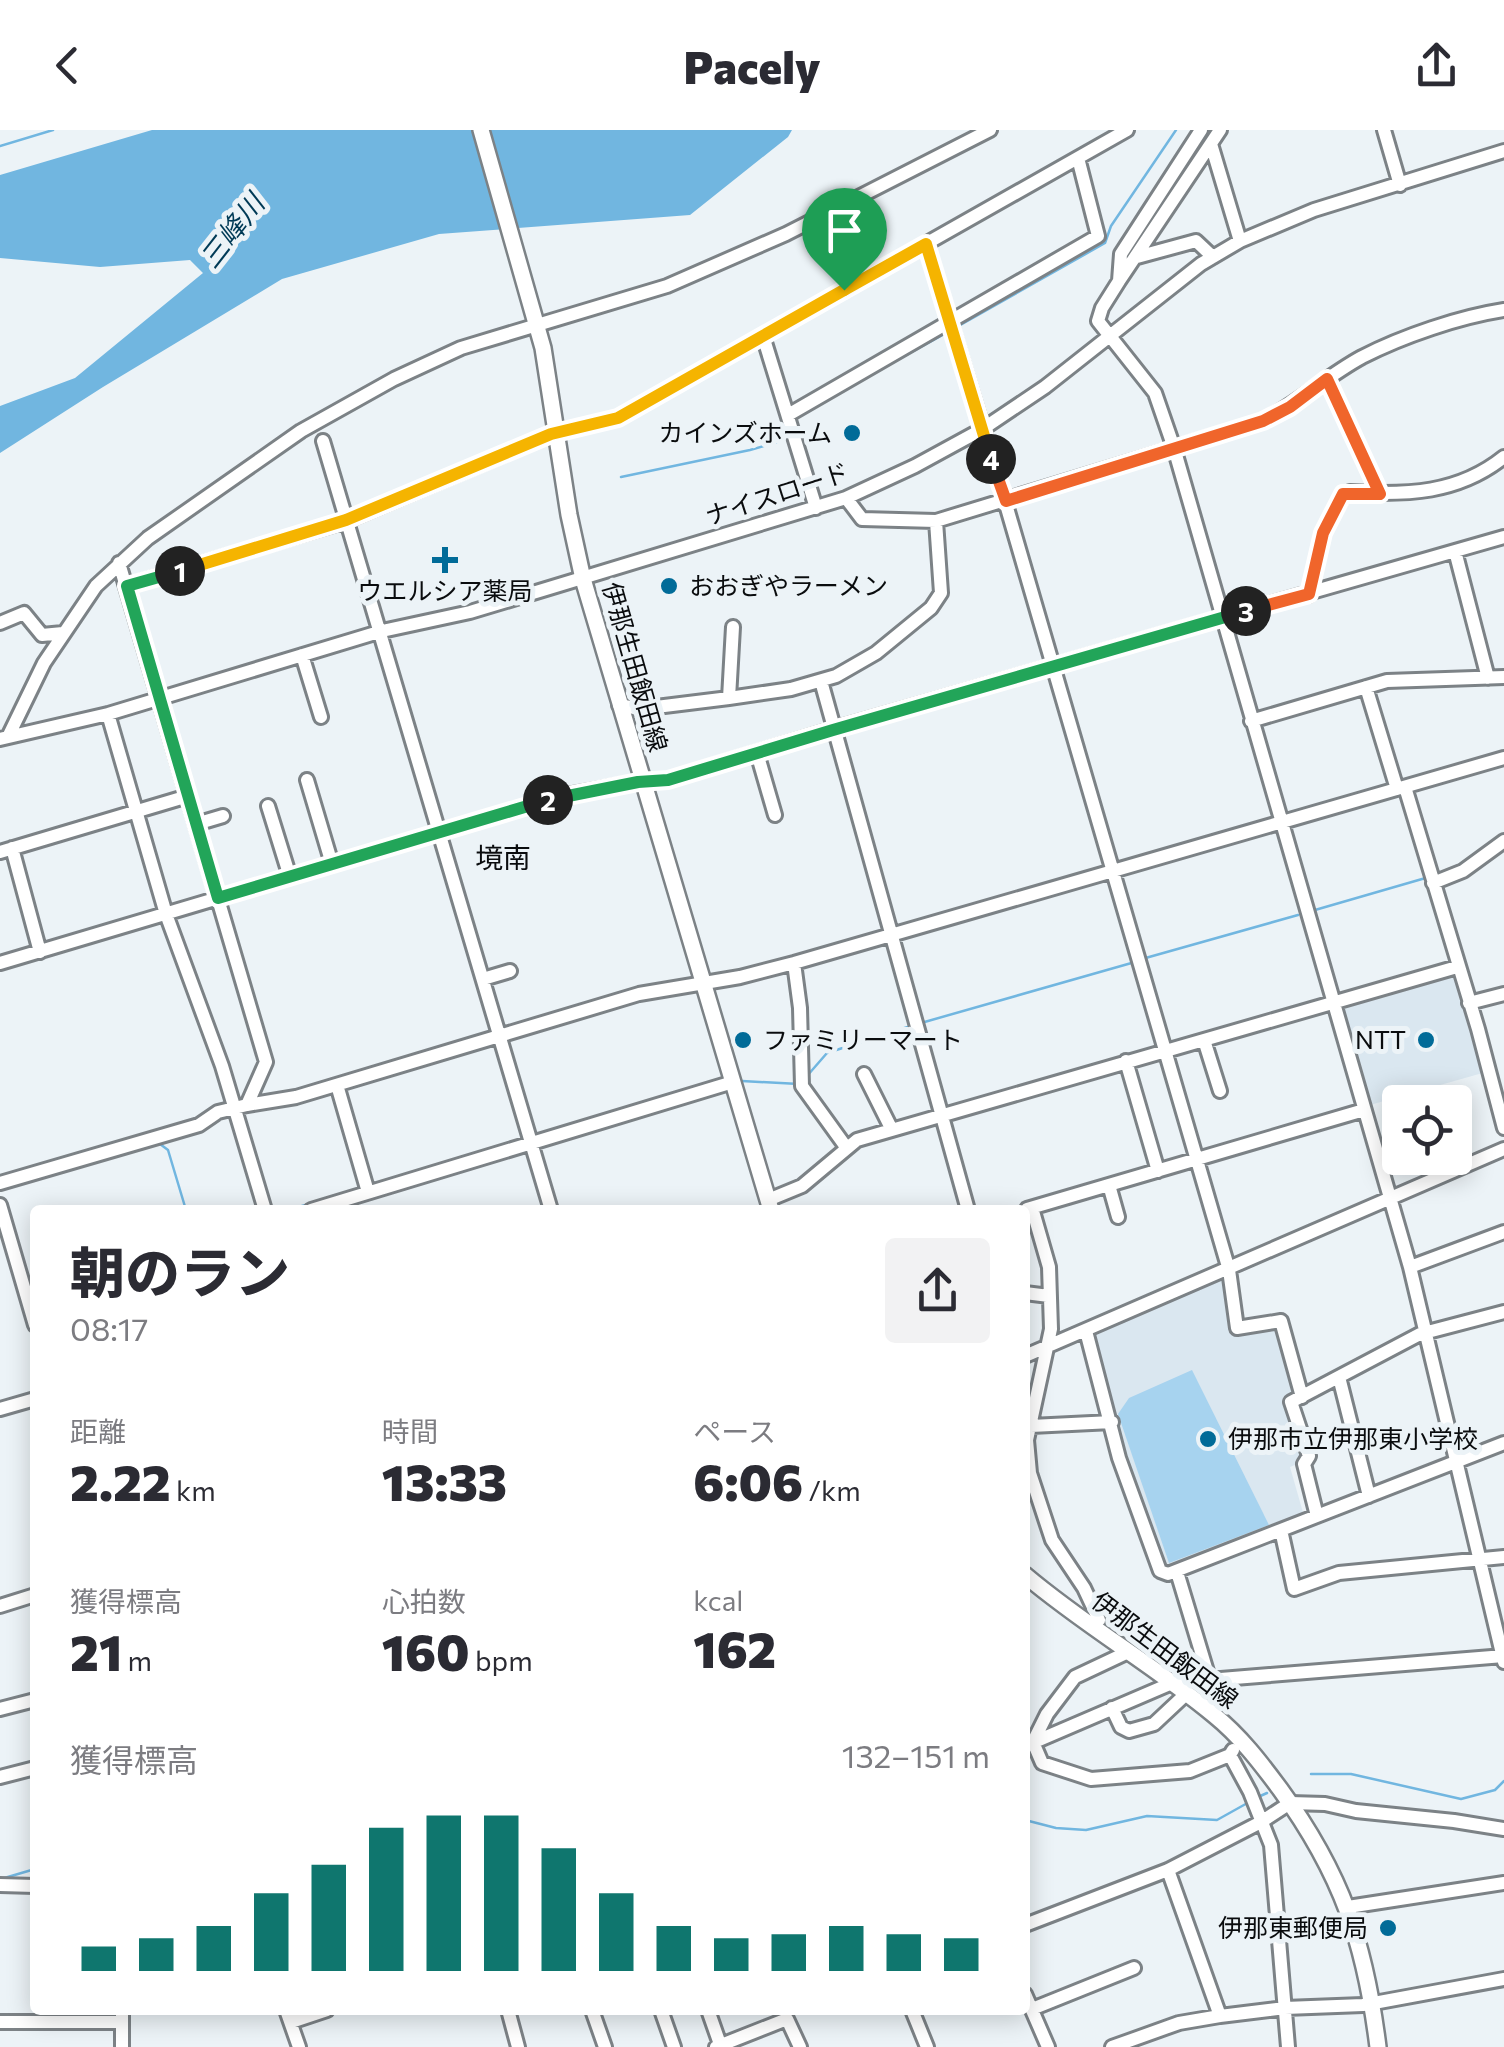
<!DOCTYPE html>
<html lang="ja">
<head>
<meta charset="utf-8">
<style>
  body { margin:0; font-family:Commissioner,"Noto Sans JP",sans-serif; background:#f2f2f3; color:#2b2b33; height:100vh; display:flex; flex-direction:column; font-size:38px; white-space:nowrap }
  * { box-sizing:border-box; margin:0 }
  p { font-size:32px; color:#7c7c81 }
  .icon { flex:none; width:55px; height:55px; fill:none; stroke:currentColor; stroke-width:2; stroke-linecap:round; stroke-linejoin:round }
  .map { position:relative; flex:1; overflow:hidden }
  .drawer { position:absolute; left:30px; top:1075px; width:1000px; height:810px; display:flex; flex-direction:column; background:#fff; border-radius:10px; box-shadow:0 5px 25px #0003 }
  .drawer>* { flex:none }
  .fabs { position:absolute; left:1382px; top:955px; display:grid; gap:20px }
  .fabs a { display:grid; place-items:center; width:90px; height:90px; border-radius:10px; background:#fff; box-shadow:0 5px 25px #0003; font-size:50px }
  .pin { position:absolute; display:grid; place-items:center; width:85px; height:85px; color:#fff; margin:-102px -42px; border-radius:50% 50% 50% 0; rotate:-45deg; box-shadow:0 0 10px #0007 }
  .pin .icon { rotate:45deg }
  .km { position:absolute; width:50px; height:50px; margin:-25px; border-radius:50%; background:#222; color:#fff; font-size:28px; line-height:50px; text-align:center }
  .round { display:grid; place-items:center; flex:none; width:105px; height:105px; border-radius:10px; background:#f2f2f3 }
  .overview { display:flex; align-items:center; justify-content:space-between; height:170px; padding:0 40px }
  h1 { font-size:55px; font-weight:800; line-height:75px }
  .stats { display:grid; grid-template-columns:repeat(3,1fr); gap:15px; height:170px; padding:10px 40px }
  .stats div { display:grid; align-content:center }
  .stats b { font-size:50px; font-weight:800 }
  .stats small { font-size:28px; font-weight:400 }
  .stats p { font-size:28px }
  .chart { height:280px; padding:20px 40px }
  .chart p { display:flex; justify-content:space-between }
  .chart svg { width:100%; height:180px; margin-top:10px; stroke:#0f766e; stroke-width:6 }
  header { display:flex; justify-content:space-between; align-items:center; height:130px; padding:0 40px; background:#fff; font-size:45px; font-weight:800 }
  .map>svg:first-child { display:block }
</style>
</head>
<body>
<header><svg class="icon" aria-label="back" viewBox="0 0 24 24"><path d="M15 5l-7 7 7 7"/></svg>Pacely<svg class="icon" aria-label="share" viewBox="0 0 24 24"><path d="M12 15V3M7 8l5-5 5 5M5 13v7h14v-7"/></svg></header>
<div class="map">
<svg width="1504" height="1917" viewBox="0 0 1504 1917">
  <rect width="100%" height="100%" fill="#ecf3f7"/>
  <path fill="#dae7f0" d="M 1454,840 L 1486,942 L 1370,975 L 1341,872 Z
    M 1220,1149 L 1226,1149 L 1236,1202 L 1280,1194 L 1297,1262 L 1286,1271 L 1305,1325 L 1302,1332 L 1290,1337 L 1304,1386 L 1170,1440 L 1161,1437 L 1122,1329 L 1090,1204 Z"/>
  <path fill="#a7d3ef" d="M 1192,1240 L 1269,1395 L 1169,1433 L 1118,1284 L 1129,1268 Z"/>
  <path fill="#71b6e0" d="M 152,0 L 792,0 L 788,7 L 690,85 L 439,104 L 282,149 L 103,257 L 0,323 L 0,276 L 75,248 L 203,143 L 190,130 L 100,137 L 0,128 L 0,45 Z"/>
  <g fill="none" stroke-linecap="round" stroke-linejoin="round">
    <path stroke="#71b6e0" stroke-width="2.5" d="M 0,16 L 53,0
      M 955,198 L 1105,113 L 1111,96 L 1176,0
      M 863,249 L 948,202
      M 621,347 L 750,320 L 781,311 L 787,304
      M 1463,733 L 1504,704
      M 1315,780 L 1429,747
      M 1142,829 L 1298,785
      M 921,893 L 1135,832
      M 807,946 L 827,923 L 914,895
      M 742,951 L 799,954
      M 160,1014 L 168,1020 L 186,1080
      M 288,1080 L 316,1072
      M 1311,1644 L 1351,1644 L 1461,1669 L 1495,1660 L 1504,1651
      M 1258,1667 L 1267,1663
      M 1025,1690 L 1056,1698 L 1086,1700 L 1147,1686 L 1217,1690 L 1251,1671
      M 1,1749 L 35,1739"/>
    <g stroke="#7c8286" stroke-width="18">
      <path id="minor" d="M 1201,0 L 1121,124 L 1119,151 L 1102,178 L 1098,191 L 1155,263 L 1174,318 L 1410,1137 L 1504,1532
        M 1384,0 L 1400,55
        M 1211,14 L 1240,111
        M 926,114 L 1005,371 L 1229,1140 L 1237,1198 L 1281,1191 L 1302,1267
        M 1137,127 L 1196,111 L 1213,127
        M 1119,151 L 1220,0
        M 763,206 L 816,378
        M 1327,249 L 1380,364
        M 788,285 L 1098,106 L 1078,28
        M 323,311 L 551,1080
        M 846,368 L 862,389 L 936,391 L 1263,291 C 1298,273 1327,246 1362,227 C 1403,206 1459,187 1504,180
        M 1455,421 L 1488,548
        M 127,456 L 346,391 L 551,304 L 618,288 L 1127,0
        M 1309,465 L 1323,403 L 1343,365 L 1350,362 C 1407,365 1458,364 1504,327
        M 0,493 L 24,483 L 42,505 L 63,503
        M 302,525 L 321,587
        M 821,551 L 968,1080
        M 1366,557 L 1397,659
        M 729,568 L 733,497
        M 619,575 L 640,579 L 729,568 L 791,559 L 836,546 L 876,523 L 931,478 L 941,463 L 936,391
        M 108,584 L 166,784 L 222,936 L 265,1080
        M 1251,591 L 1387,551 L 1504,547
        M 8,607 L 44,533 L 96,456 L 148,408 L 301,301 L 394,249 L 461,218 L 667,156 L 786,104 L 990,0
        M 0,609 L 108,584 L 382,501 L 470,482 L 846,368 L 915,336 L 981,300 L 1045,257 L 1201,134 L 1240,111 L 1314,80 L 1504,21
        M 757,623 L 775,685
        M 307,650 L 332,734
        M 1405,657 L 1478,899 L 1504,998
        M 268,676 L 290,747
        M 196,694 L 223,686
        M 12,718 L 40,822
        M 0,722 L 188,666
        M 1433,753 L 1463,741 L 1504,711
        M 0,833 L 561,666 L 638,652 L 668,650 L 833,599 L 1504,407
        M 794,833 L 800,878 L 802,956 L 846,1017
        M 483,849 L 510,841
        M 1469,873 L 1504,864
        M 1204,910 L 1220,961
        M 1126,931 L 1158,1041
        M 864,944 L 891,998
        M 337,955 L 368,1062
        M 247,975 L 296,967 L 639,864 L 740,847 L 794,833 L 1504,628
        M 0,1053 L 199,995 L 218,982 L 247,975 L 266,932 L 119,433
        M 1109,1055 L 1118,1087
        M 768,1070 L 802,1056 L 857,1010 L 1457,837
        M 0,1075 L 35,1195
        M 1032,1078 L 1049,1137 L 1051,1199 L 1027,1310 L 1030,1343 L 1052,1410 L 1084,1458 L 1099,1490 L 1092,1496
        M 1027,1079 L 1364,980
        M 311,1080 L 733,952
        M 1410,1137 L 1504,1102
        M 1025,1163 L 1049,1166
        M 1086,1201 L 1119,1328 L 1160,1441 L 1168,1444 L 1504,1313
        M 1025,1226 L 1504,1019
        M 1339,1247 L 1369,1366
        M 0,1279 L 35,1269
        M 1031,1296 L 1112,1292
        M 1317,1386 L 1304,1334 L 1309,1326 L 1291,1272 L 1420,1204 L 1504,1182
        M 1281,1400 L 1294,1459 L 1339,1443 L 1504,1427
        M 1177,1442 L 1209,1548
        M 0,1476 L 35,1465
        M 1128,1522 L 1075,1547 L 1047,1584 L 1033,1612 L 1042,1633 L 1091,1649 L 1190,1641 L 1230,1625
        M 1112,1578 L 1121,1597 L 1129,1601 L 1154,1594 L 1186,1564
        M 0,1579 L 35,1570
        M 1025,1616 L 1172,1553 L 1504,1526
        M 1233,1620 L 1230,1625 L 1250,1662 L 1271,1715 L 1288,1917
        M 0,1647 L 35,1638
        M 1168,1740 L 1220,1886
        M 0,1755 L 35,1756
        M 1348,1777 L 1504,1753
        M 1025,1795 L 1168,1740 L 1261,1692 L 1290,1673 L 1325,1674 L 1356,1681 L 1454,1691 L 1504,1699
        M 1025,1864 L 1048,1917
        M 1032,1879 L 1134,1838
        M 122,1880 L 122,1917
        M 286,1880 L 299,1917
        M 508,1880 L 518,1917
        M 592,1880 L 605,1917
        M 661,1880 L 674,1917
        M 708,1880 L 721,1917
        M 912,1880 L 927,1917
        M 0,1892 L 122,1892
        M 291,1892 L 327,1880
        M 716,1917 L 787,1889 L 800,1917
        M 1112,1917 L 1179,1893 L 1220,1886 L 1285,1878 L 1363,1875 L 1504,1849"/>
    </g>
    <g stroke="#7c8286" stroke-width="20">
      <path id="major" d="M 481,0 L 543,218 L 569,385 L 583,449 L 771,1080
        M 1025,1445 C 1085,1496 1154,1535 1214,1585 C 1240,1606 1260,1632 1280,1659 C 1342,1744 1365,1813 1378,1917"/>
    </g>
    <use href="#minor" stroke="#fff" stroke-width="12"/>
    <use href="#major" stroke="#fff" stroke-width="15"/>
  </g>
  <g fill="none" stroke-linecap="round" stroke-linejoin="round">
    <g stroke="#fff" stroke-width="20">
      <path id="split-1" d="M 180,441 L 346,390 L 551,304 L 618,288 L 844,160"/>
    </g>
    <g stroke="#fff" stroke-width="20">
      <path id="split-2" d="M 180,441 L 127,456 L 218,768 L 548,670"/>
    </g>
    <g stroke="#fff" stroke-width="20">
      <path id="split-3" d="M 548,670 L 638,652 L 668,650 L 833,600 L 1246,481"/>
    </g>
    <g stroke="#fff" stroke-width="20">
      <path id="split-4" d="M 991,329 L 1006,371 L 1263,291 L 1290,277 L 1327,249 L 1380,364 L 1343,364 L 1323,403 L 1309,464 L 1246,481"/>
    </g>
    <g stroke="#fff" stroke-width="20">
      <path id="split-5" d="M 844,160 L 926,114 L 991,329"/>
    </g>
    <use href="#split-1" stroke="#f5b400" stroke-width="12"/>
    <use href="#split-2" stroke="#22a559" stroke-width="12"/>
    <use href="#split-3" stroke="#22a559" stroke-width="12"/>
    <use href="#split-4" stroke="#f0652b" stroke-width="12"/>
    <use href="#split-5" stroke="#f5b400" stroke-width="12"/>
  </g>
  <g fill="#016b98" stroke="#ecf3f7" stroke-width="4">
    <circle cx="852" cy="303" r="10"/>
    <path d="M440 415h10v10h10v10h-10v10h-10v-10h-10v-10h10z"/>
    <circle cx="669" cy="456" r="10"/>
    <circle cx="743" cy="910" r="10"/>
    <circle cx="1426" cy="910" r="10"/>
    <circle cx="1208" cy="1309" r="10"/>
    <circle cx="1388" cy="1798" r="10"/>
  </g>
  <g text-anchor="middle" stroke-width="10" stroke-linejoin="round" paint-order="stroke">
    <g font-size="25" fill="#0a0c0e" stroke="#ecf3f7" text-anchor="end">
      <text x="832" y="312">カインズホーム</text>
      <text x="689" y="465" text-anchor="start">おおぎやラーメン</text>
      <text x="445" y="470" text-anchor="middle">ウエルシア薬局</text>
      <text x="763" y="919" text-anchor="start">ファミリーマート</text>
      <text x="1406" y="919">NTT</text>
      <text x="1228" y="1318" text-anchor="start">伊那市立伊那東小学校</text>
      <text x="1368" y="1807">伊那東郵便局</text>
    </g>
    <g font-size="25" fill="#0a0c0e" stroke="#ecf3f7">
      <text transform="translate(777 364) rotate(-18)" y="9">ナイスロード</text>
      <text transform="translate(635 537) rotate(74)" y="9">伊那生田飯田線</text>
      <text transform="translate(1165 1520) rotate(37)" y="9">伊那生田飯田線</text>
    </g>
    <g font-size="28" font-style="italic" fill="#003a56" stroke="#ecf3f7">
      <text transform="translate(232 101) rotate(-52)" y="10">三峰川</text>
    </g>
    <g font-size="28" fill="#0a0c0e" stroke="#ecf3f7">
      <text x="503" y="738">境南</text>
    </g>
  </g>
</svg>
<div class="fabs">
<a><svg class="icon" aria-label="locate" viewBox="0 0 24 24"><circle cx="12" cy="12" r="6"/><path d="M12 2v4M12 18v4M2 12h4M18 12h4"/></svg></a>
</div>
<div class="pin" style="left:844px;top:160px;background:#1e9e55"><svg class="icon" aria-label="arrive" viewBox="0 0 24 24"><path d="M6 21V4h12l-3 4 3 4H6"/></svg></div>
<b class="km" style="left:180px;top:441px">1</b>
<b class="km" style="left:548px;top:670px">2</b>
<b class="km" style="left:1246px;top:481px">3</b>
<b class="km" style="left:991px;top:329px">4</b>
<section class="drawer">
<div class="overview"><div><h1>朝のラン</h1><p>08:17</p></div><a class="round"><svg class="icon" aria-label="share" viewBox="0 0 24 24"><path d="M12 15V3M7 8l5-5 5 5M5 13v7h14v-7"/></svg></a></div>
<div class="stats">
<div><p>距離</p><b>2.22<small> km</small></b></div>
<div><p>時間</p><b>13:33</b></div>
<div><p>ペース</p><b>6:06<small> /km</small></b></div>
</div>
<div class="stats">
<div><p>獲得標高</p><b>21<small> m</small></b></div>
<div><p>心拍数</p><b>160<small> bpm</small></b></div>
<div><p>kcal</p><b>162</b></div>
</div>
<div class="chart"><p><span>獲得標高</span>132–151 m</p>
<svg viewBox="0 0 160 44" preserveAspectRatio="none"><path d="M5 44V38M15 44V36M25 44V33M35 44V25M45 44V18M55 44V9M65 44V6M75 44V6M85 44V14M95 44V25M105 44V33M115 44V36M125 44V35M135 44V33M145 44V35M155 44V36"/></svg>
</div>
</section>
</div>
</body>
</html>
